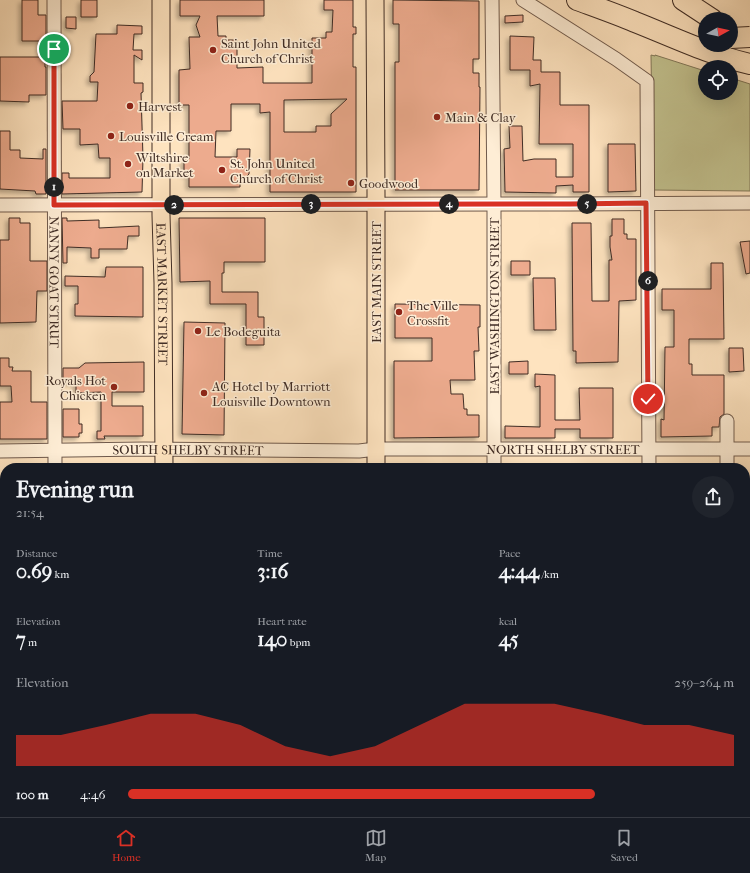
<!DOCTYPE html>
<html lang="en">
<head>
<meta charset="utf-8">
<style>
  body { margin:0; font-family:"IM FELL French Canon",serif; background:#20242c; color:#f1f3f6; height:100vh; display:flex; flex-direction:column; font-size:15px; white-space:nowrap }
  * { box-sizing:border-box; margin:0 }
  p { font-size:13px; color:#9ea1a6 }
  .icon { flex:none; width:22px; height:22px; fill:none; stroke:currentColor; stroke-width:2; stroke-linecap:round; stroke-linejoin:round }
  .map { position:relative; flex:1; overflow:hidden }
  .sheet { position:absolute; left:0px; top:463px; width:750px; height:354px; display:flex; flex-direction:column; background:#171b24; border-radius:16px 16px 0 0; box-shadow:0 4px 16px #0002 }
  .sheet>* { flex:none }
  .needle { width:26px; rotate:82deg }
  .controls { position:absolute; left:698px; top:12px; display:grid; gap:8px }
  .controls a { display:grid; place-items:center; width:40px; height:40px; border-radius:50%; background:#171b24; box-shadow:0 4px 16px #0002; font-size:20px }
  .pin { position:absolute; display:grid; place-items:center; width:34px; height:34px; color:#fff; margin:-17px; border:2px solid #fff; border-radius:50%; box-shadow:0 1px 4px #0007 }
  .km { position:absolute; width:20px; height:20px; margin:-10px; border-radius:50%; background:#222; color:#fff; font-size:11px; line-height:20px; text-align:center }
  .round { display:grid; place-items:center; flex:none; width:42px; height:42px; border-radius:21px; background:#20242c }
  .summary { display:flex; align-items:center; justify-content:space-between; height:68px; padding:0 16px }
  h1 { font-size:22px; font-weight:700; line-height:30px }
  .stats { display:grid; grid-template-columns:repeat(3,1fr); gap:6px; height:68px; padding:4px 16px }
  .stats div { display:grid; align-content:center }
  .stats b { font-size:20px; font-weight:700 }
  .stats small { font-size:11px; font-weight:400 }
  .stats p { font-size:11px }
  .chart { height:112px; padding:8px 16px }
  .chart p { display:flex; justify-content:space-between }
  .chart svg { width:100%; height:72px; margin-top:4px; fill:#d93025; opacity:.7 }
  ul { padding:0 16px; list-style:none; font-size:13px }
  li { display:grid; grid-template-columns:64px 48px 1fr; align-items:center; height:30px }
  li i { height:10px; border-radius:5px; background:#d93025 }
  .tabs { display:flex; justify-content:space-around; align-items:center; height:56px; border-top:1px solid #363941; background:#171b24; font-size:11px; color:#9ea1a6 }
  .tabs a { display:grid; justify-items:center; gap:2px }
  .tabs .current { color:#d93025 }
  .map>svg:first-child { display:block }
</style>
</head>
<body>
<div class="map">
<svg width="750" height="817" viewBox="0 0 750 817">
  <defs>
    <filter id="shadow"><feDropShadow dx="-3" dy="3" stdDeviation="2" flood-color="#0004"/></filter>
  </defs>
  <rect width="100%" height="100%" fill="#fee3bf"/>
  <filter id="stains"><feTurbulence type="fractalNoise" baseFrequency=".005" numOctaves="4"/><feColorMatrix values="0 0 0 0 .2 0 0 0 0 .09 0 0 0 0 .02 0 0 0 .5 -.17"/></filter>
  <radialGradient id="worn" r=".72"><stop offset=".6" stop-color="#630" stop-opacity="0"/><stop offset="1" stop-color="#630" stop-opacity=".3"/></radialGradient>
  <path fill="#c3c390" stroke="#82785a" d="M 651,55 L 655,56 L 655,55 L 705,71 L 705,93 L 731,93 L 731,78 L 750,84 L 750,191 L 653,190 Z"/>
  <path fill="#edab8e" stroke="#402d25" fill-rule="evenodd" filter="url(#shadow)" d="M 22,0 L 38,0 L 38,15 L 46,15 L 46,41 L 22,41 Z
    M 81,0 L 97,0 L 97,17 L 81,17 Z
    M 180,0 L 264,0 L 264,16 L 217,16 L 218,36 L 226,36 L 226,40 L 237,40 L 237,68 L 263,67 L 263,83 L 312,83 L 312,38 L 326,38 L 326,32 L 332,32 L 333,10 L 324,10 L 324,0 L 353,0 L 353,27 L 356,27 L 356,34 L 353,34 L 353,67 L 356,67 L 356,192 L 270,192 L 270,112 L 260,113 L 260,104 L 231,104 L 231,131 L 216,131 L 215,157 L 237,157 L 237,149 L 250,149 L 249,174 L 245,178 L 240,178 L 240,187 L 189,187 L 189,174 L 184,174 L 184,159 L 189,159 L 189,105 L 179,105 L 179,70 L 190,69 L 189,37 L 200,37 L 196,25 L 200,16 L 180,16 ZM 347,99 L 331,114 L 331,126 L 316,126 L 316,132 L 284,132 L 284,100 Z
    M 393,0 L 479,1 L 479,59 L 473,59 L 473,73 L 479,73 L 479,87 L 480,87 L 479,190 L 395,190 L 395,62 L 399,62 L 399,24 L 393,24 Z
    M 523,15 L 523,22 L 505,23 L 505,16 Z
    M 66,17 L 76,17 L 76,29 L 66,28 Z
    M 117,25 L 142,26 L 142,34 L 134,34 L 133,50 L 142,50 L 142,60 L 134,55 L 134,83 L 143,83 L 143,92 L 141,93 L 143,158 L 142,192 L 62,194 L 62,173 L 69,173 L 69,178 L 110,178 L 110,158 L 99,158 L 98,144 L 80,145 L 80,129 L 63,129 L 62,101 L 97,101 L 98,82 L 90,82 L 90,76 L 94,72 L 96,34 L 117,34 Z
    M 510,36 L 534,37 L 533,60 L 541,60 L 541,72 L 560,72 L 560,105 L 589,105 L 589,192 L 573,192 L 573,185 L 556,186 L 556,193 L 505,192 L 504,149 L 510,148 L 509,126 L 522,126 L 523,161 L 534,159 L 556,159 L 556,177 L 573,177 L 573,144 L 539,144 L 540,84 L 530,86 L 530,70 L 510,70 Z
    M 0,57 L 45,57 L 45,67 L 46,67 L 46,95 L 29,95 L 29,102 L 0,101 Z
    M 0,131 L 10,131 L 10,150 L 20,150 L 20,158 L 43,159 L 43,149 L 46,149 L 46,194 L 36,194 L 35,191 L 0,189 Z
    M 608,144 L 635,144 L 636,191 L 608,192 Z
    M 9,218 L 20,218 L 20,223 L 30,223 L 30,261 L 47,261 L 47,291 L 37,291 L 36,322 L 0,323 L 0,240 L 9,240 Z
    M 62,218 L 67,218 L 67,221 L 99,220 L 99,228 L 139,226 L 139,236 L 128,236 L 127,249 L 99,249 L 99,258 L 91,258 L 91,248 L 67,247 L 67,263 L 63,263 Z
    M 179,218 L 265,218 L 265,262 L 224,262 L 224,273 L 222,273 L 222,292 L 258,292 L 258,317 L 264,317 L 264,345 L 246,345 L 246,304 L 210,304 L 210,281 L 180,282 Z
    M 612,219 L 624,219 L 624,234 L 627,234 L 627,239 L 636,239 L 636,300 L 619,301 L 618,362 L 576,363 L 576,351 L 573,351 L 572,223 L 591,223 L 592,301 L 609,301 L 609,260 L 612,260 L 610,247 L 610,236 L 612,236 Z
    M 750,241 L 750,273 L 746,274 L 740,242 Z
    M 511,261 L 530,261 L 530,275 L 511,275 Z
    M 711,263 L 723,263 L 724,339 L 689,339 L 689,364 L 692,364 L 692,375 L 724,375 L 724,414 L 720,417 L 719,427 L 712,427 L 712,436 L 661,437 L 661,419 L 664,420 L 665,347 L 674,347 L 674,310 L 662,310 L 662,289 L 711,289 Z
    M 106,267 L 143,267 L 143,317 L 75,316 L 75,304 L 78,304 L 78,286 L 65,286 L 65,276 L 105,277 Z
    M 533,278 L 555,278 L 556,330 L 534,330 Z
    M 395,304 L 480,305 L 480,327 L 478,327 L 479,351 L 474,351 L 475,380 L 450,380 L 451,394 L 463,394 L 464,409 L 467,409 L 467,415 L 479,415 L 479,437 L 394,438 L 394,361 L 432,361 L 432,338 L 395,338 Z
    M 184,322 L 225,323 L 224,435 L 182,434 Z
    M 729,348 L 743,348 L 744,371 L 729,372 Z
    M 0,358 L 9,358 L 9,367 L 13,367 L 12,371 L 31,371 L 31,402 L 47,402 L 47,439 L 0,439 L 0,402 L 12,402 L 11,386 L 0,386 Z
    M 528,361 L 528,374 L 509,374 L 509,362 Z
    M 144,362 L 144,392 L 112,392 L 112,406 L 143,406 L 143,436 L 104,436 L 105,439 L 97,439 L 97,431 L 101,431 L 101,392 L 76,393 L 76,382 L 63,382 L 63,368 L 79,368 L 85,363 Z
    M 535,374 L 555,375 L 555,420 L 580,420 L 579,388 L 613,388 L 613,438 L 580,438 L 580,429 L 555,429 L 555,438 L 505,438 L 505,426 L 540,427 L 540,386 L 535,387 Z
    M 63,409 L 79,409 L 79,424 L 82,424 L 82,433 L 79,433 L 79,437 L 63,437 Z"/>
  <g fill="none" stroke-linecap="round" stroke-linejoin="round">
    <g stroke="#705a4c" stroke-width="15">
      <g id="minor">
        <path id="s1" d="M 54,0 L 55,468"/>
        <path d="M 492,0 L 494,204 L 494,468"/>
        <path d="M 523,0 L 616,59 L 647,81 L 649,468"/>
        <path d="M 0,205 L 570,204 L 750,203"/>
        <path id="s2" d="M 0,451 L 144,449 L 359,451 L 376,449 L 750,449"/>
        <path d="M 727,468 L 727,421"/>
        <path d="M 745,694 L 750,694"/>
        <path d="M 0,695 L 5,695"/>
        <path d="M 55,812 L 55,817"/>
        <path d="M 495,812 L 495,817"/>
        <path d="M 651,812 L 651,817"/>
        <path d="M 728,812 L 728,817"/>
      </g>
    </g>
    <g stroke="#402d25" stroke-width="19">
      <g id="major">
        <path id="s3" d="M 161,0 L 161,215 L 163,283 L 164,468"/>
        <path d="M 375,0 L 376,193 L 376,468"/>
        <path d="M 163,812 L 163,817"/>
        <path d="M 377,812 L 377,817"/>
      </g>
    </g>
    <g stroke="#402d25" stroke-width="22">
      <path id="highway" d="M 577,0 C 596,7 616,14 635,22 C 673,37 710,55 750,64
        M 683,0 L 712,19"/>
    </g>
    <use href="#minor" stroke="#feedd5" stroke-width="13"/>
    <use href="#major" stroke="#fee3bf" stroke-width="17"/>
    <use href="#highway" stroke="#fee3bf" stroke-width="20"/>
    <g stroke="#402d25" stroke-width="22" stroke-linecap="butt">
      <path id="highway-bridge" d="M 731,38 L 750,37"/>
    </g>
    <use href="#highway-bridge" stroke="#fee3bf" stroke-width="20"/>
  </g>
  <g fill="none" stroke-linecap="round" stroke-linejoin="round">
    <g stroke="#fff" stroke-width="8">
      <path id="route" d="M 54,49 L 54,205 L 570,204 L 646,203 L 648,399"/>
    </g>
    <use href="#route" stroke="#d93025" stroke-width="5"/>
  </g>
  <g fill="#8f2418" stroke="#feedd5" stroke-width="1.5">
    <circle cx="213" cy="50" r="4"/>
    <circle cx="130" cy="106" r="4"/>
    <circle cx="437" cy="117" r="4"/>
    <circle cx="111" cy="136" r="4"/>
    <circle cx="128" cy="164" r="4"/>
    <circle cx="222" cy="170" r="4"/>
    <circle cx="351" cy="183" r="4"/>
    <circle cx="399" cy="312" r="4"/>
    <circle cx="198" cy="331" r="4"/>
    <circle cx="114" cy="387" r="4"/>
    <circle cx="204" cy="393" r="4"/>
  </g>
  <g text-anchor="middle" stroke-width="3" stroke-linejoin="round" paint-order="stroke">
    <g font-size="13" fill="#402d25" stroke="#feedd5" text-anchor="start">
      <text x="221" y="48">Saint John United<tspan x="221" dy="15">Church of Christ</tspan></text>
      <text x="138" y="111">Harvest</text>
      <text x="445" y="122">Main &amp; Clay</text>
      <text x="119" y="141">Louisville Cream</text>
      <text x="136" y="162">Wiltshire<tspan x="136" dy="15">on Market</tspan></text>
      <text x="230" y="168">St. John United<tspan x="230" dy="15">Church of Christ</tspan></text>
      <text x="359" y="188">Goodwood</text>
      <text x="407" y="310">The Ville<tspan x="407" dy="15">Crossfit</tspan></text>
      <text x="206" y="336">Le Bodeguita</text>
      <text x="106" y="385" text-anchor="end">Royals Hot<tspan x="106" dy="15">Chicken</tspan></text>
      <text x="212" y="391">AC Hotel by Marriott<tspan x="212" dy="15">Louisville Downtown</tspan></text>
    </g>
    <g font-size="13" fill="#402d25" stroke="#feedd5">
      <text dy="5" stroke="none"><textPath href="#s1" startOffset="282">NANNY GOAT STRUT</textPath></text>
      <text transform="translate(376 282) rotate(-90)" y="5">EAST MAIN STREET</text>
      <text dy="5" stroke="none"><textPath href="#s3" startOffset="294">EAST MARKET STREET</textPath></text>
      <text transform="translate(494 306) rotate(-90)" y="5">EAST WASHINGTON STREET</text>
      <text dy="5" stroke="none"><textPath href="#s2" startOffset="563">NORTH SHELBY STREET</textPath></text>
      <text dy="5" stroke="none"><textPath href="#s2" startOffset="188">SOUTH SHELBY STREET</textPath></text>
    </g>
  </g>
  <rect width="100%" height="100%" filter="url(#stains)"/>
  <rect width="100%" height="100%" fill="url(#worn)"/>
</svg>
<div class="controls">
<a><svg class="needle" viewBox="-14 -14 28 28"><path d="M0-13l5 13h-10z" fill="#e53935"/><path d="M0 13l5-13h-10z" fill="#9ea1a6"/></svg></a>
<a><svg class="icon" aria-label="locate" viewBox="0 0 24 24"><circle cx="12" cy="12" r="6"/><path d="M12 2v4M12 18v4M2 12h4M18 12h4"/></svg></a>
</div>
<div class="pin" style="left:54px;top:49px;background:#1e9e55"><svg class="icon" aria-label="arrive" viewBox="0 0 24 24"><path d="M6 21V4h12l-3 4 3 4H6"/></svg></div>
<div class="pin" style="left:648px;top:399px;background:#d93025"><svg class="icon" aria-label="check" viewBox="0 0 24 24"><path d="M5 12l5 5 9-10"/></svg></div>
<b class="km" style="left:54px;top:187px">1</b>
<b class="km" style="left:174px;top:205px">2</b>
<b class="km" style="left:311px;top:204px">3</b>
<b class="km" style="left:449px;top:204px">4</b>
<b class="km" style="left:587px;top:204px">5</b>
<b class="km" style="left:648px;top:281px">6</b>
<section class="sheet">
<div class="summary"><div><h1>Evening run</h1><p>21:54</p></div><a class="round"><svg class="icon" aria-label="share" viewBox="0 0 24 24"><path d="M12 15V3M7 8l5-5 5 5M5 13v7h14v-7"/></svg></a></div>
<div class="stats">
<div><p>Distance</p><b>0.69<small> km</small></b></div>
<div><p>Time</p><b>3:16</b></div>
<div><p>Pace</p><b>4:44<small> /km</small></b></div>
</div>
<div class="stats">
<div><p>Elevation</p><b>7<small> m</small></b></div>
<div><p>Heart rate</p><b>140<small> bpm</small></b></div>
<div><p>kcal</p><b>45</b></div>
</div>
<div class="chart"><p><span>Elevation</span>259–264 m</p>
<svg viewBox="0 0 160 44" preserveAspectRatio="none"><path d="M0 44V25L10 25L20 19L30 12L40 12L50 19L60 32L70 38L80 32L90 19L100 6L110 6L120 6L130 12L140 19L150 19L160 25V44z"/></svg>
</div>
<ul>
<li><b>100 m</b>4:46<i style="width:77%"></i></li>
</ul>
</section>
</div>
<nav class="tabs">
<a class="current"><svg class="icon" aria-label="home" viewBox="0 0 24 24"><path d="M3 11l9-7 9 7M6 9v11h12V9"/></svg>Home</a>
<a><svg class="icon" aria-label="map" viewBox="0 0 24 24"><path d="M3 6l6-2 6 2 6-2v14l-6 2-6-2-6 2zM9 4v14M15 6v14"/></svg>Map</a>
<a><svg class="icon" aria-label="saved" viewBox="0 0 24 24"><path d="M7 4h10v16l-5-4-5 4z"/></svg>Saved</a>
</nav>
</body>
</html>
